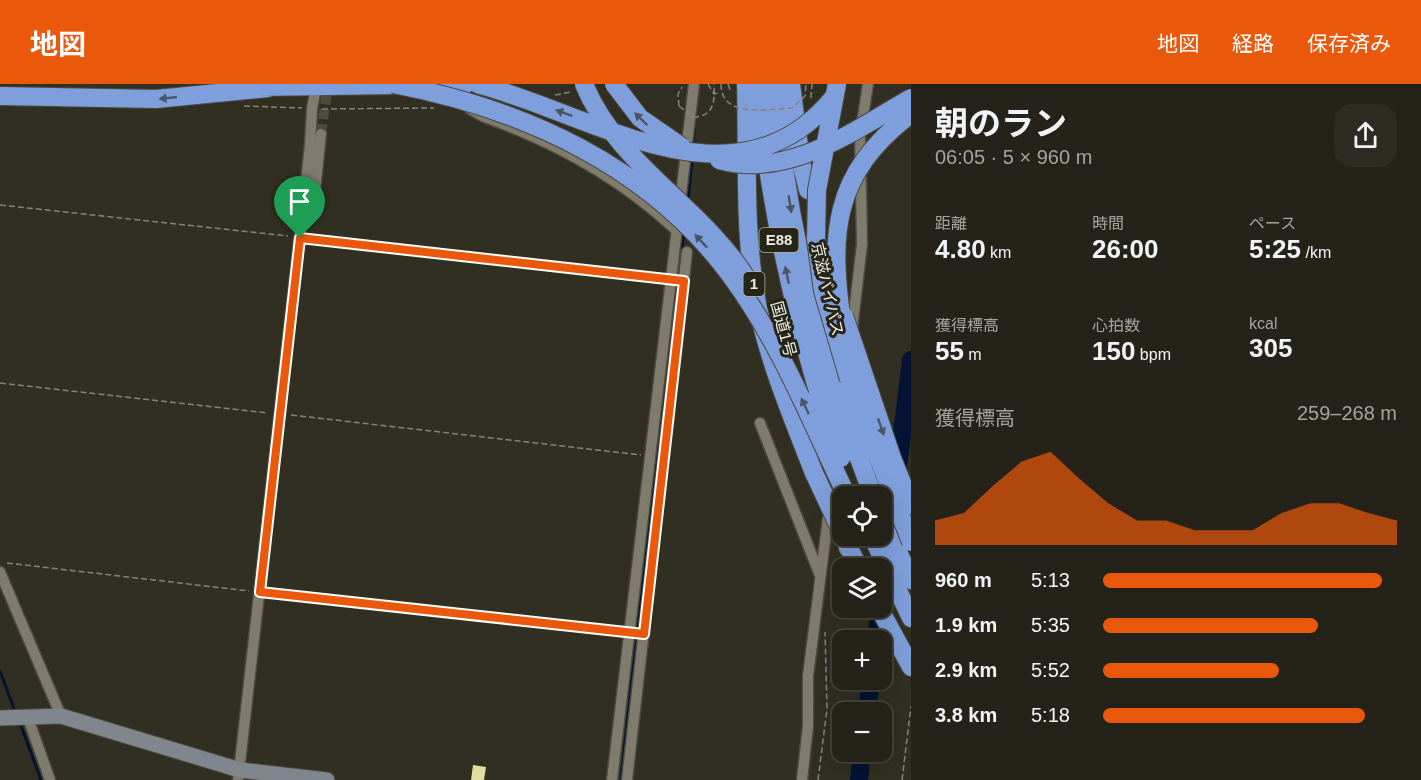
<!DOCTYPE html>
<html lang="ja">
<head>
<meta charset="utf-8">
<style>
  body { margin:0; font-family:Arial,"Noto Sans JP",sans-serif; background:#2d2b22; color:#f1f3f6; height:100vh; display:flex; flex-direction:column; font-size:22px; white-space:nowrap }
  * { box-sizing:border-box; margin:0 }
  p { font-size:20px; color:#a3a4a2 }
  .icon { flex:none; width:33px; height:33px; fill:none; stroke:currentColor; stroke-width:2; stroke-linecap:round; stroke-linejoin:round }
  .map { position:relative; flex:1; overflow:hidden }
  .drawer { display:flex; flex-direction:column; background:#252319; width:510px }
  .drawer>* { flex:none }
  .controls { position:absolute; left:832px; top:402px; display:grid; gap:12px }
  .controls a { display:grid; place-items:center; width:60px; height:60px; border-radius:12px; background:#252319; box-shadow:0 6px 24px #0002,0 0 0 2px #424038; font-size:30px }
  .pin { position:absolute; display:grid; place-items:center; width:51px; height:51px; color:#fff; margin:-62px -26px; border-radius:50% 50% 50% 0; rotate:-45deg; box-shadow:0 0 6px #0007 }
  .pin .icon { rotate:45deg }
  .round { display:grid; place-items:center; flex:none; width:63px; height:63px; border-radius:18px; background:#2d2b22 }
  .head { display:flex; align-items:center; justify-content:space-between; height:102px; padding:0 24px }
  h1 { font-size:33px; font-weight:700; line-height:45px }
  .stats { display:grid; grid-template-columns:repeat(3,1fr); gap:9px; height:102px; padding:6px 24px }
  .stats div { display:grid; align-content:center }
  .stats b { font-size:26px; font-weight:700 }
  .stats small { font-size:16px; font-weight:400 }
  .stats p { font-size:16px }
  .chart { height:168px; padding:12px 24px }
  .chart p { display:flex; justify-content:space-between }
  .chart svg { width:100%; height:108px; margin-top:6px; fill:#ea580c; opacity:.7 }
  ul { padding:0 24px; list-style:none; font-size:20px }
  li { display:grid; grid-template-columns:96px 72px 1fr; align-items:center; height:45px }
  li i { height:15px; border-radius:8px; background:#ea580c }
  header { display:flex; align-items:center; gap:36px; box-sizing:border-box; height:84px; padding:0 30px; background:#ea580c; color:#fff }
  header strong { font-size:28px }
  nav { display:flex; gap:33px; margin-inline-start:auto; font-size:21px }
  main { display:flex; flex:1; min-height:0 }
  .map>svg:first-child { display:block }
</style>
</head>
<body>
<header>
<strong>地図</strong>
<nav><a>地図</a><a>経路</a><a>保存済み</a></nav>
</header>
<main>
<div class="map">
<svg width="911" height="696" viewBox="0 0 911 696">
  <rect width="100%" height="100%" fill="#312f21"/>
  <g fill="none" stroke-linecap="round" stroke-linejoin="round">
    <path stroke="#041335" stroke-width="3" d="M 693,62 L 694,45
      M 688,116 L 692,75
      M 658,348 L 684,149
      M 0,587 L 16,630
      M 20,639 L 41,696
      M 621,696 L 657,361"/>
    <path stroke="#041335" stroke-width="18" d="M 897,391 L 911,276
      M 882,509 L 886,475
      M 876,556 L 880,524
      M 867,628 L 871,596
      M 859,696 L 862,668"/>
  </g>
  <path fill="#e3dba4" d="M 473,681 L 486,683 L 484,696 L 471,696 Z"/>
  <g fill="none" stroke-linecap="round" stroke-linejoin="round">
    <path stroke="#4d4c3e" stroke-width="10" stroke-dasharray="10 5" stroke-linecap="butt" d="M 321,50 L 328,0"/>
    <g stroke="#4c4a3e" stroke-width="13">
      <path id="street" d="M 470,25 L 482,32 C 553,57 620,94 675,145
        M 304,113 L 315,107 L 321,50
        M 852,246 L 862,160 L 860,52 L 868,0
        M 760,339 L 819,489
        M 0,488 L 61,632
        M 28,634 L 50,696
        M 238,696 L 310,61 L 312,25 L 316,4
        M 612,696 L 694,0
        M 627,696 L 687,168
        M 802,696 L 808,642 L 808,592 L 834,386"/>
    </g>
    <g stroke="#4c4a3e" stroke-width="17">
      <path id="secondary" d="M 0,634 L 61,632 L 240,686 L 327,696"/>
    </g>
    <g stroke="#4c4a3e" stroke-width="20">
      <path id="highway" d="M 746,0 C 748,74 743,152 758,224 C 770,281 793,335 814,389
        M 758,0 C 767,106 789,207 818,308
        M 774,0 C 783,103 804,205 833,304
        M 791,0 L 801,78 L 808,106
        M 258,3 L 466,0
        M 0,12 L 156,15 L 268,4
        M 882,433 L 911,496
        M 843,452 L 859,484
        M 872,452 L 911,534
        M 879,524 L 911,583"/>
    </g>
    <path stroke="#868478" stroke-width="1.5" stroke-dasharray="6 3" stroke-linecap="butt" d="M 728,0 L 731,8
      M 555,11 L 571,8
      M 811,14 L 812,0
      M 244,22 L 302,24
      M 679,22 L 678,10 L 682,3
      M 322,25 L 434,24
      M 0,121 L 288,152
      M 310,155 L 660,196
      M 0,299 L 268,329
      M 291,331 L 641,371
      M 7,479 L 249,507
      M 269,509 L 619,548
      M 818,696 L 827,625 L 825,548
      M 902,696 L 911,622"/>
    <use href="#street" stroke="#7f7c6d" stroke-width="10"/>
    <use href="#secondary" stroke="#7f868e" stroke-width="15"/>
    <use href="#highway" stroke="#7e9fdb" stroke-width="18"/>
    <g stroke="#4c4a3e" stroke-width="20" stroke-linecap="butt">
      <path id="highway-bridge" d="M 393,0 C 524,25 650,82 731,192 C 781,260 811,338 847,412
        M 477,0 C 591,29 735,133 833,14
        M 584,0 C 617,81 702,122 747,195
        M 614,0 L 640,34 L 682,63
        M 837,0 L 817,106 L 816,155 L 823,207 L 853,309 L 911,458
        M 719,76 C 789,95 853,47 911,14
        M 844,232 L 892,374 L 911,421
        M 843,245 C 829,152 831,90 911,30
        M 833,304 L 873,412
        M 818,308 L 841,374
        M 814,389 L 843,451"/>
    </g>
    <path stroke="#868478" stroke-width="1.5" stroke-dasharray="6 3" stroke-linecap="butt" d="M 708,0 L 714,10 L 719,9
      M 721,0 C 721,35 768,25 792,24 L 805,12 L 806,0
      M 679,22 L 693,33 C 714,33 715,17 714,0
      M 839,465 L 849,484"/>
    <use href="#highway-bridge" stroke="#7e9fdb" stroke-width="18"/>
  </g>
  <defs><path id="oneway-solid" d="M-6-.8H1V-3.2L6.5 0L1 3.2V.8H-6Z" transform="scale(1.5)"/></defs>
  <g fill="#4a5666">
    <use href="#oneway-solid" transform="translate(168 14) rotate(174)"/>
    <use href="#oneway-solid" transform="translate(564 29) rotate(-159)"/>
    <use href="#oneway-solid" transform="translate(641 35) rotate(-136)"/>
    <use href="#oneway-solid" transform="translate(790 120) rotate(81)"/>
    <use href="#oneway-solid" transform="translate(701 157) rotate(-133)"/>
    <use href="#oneway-solid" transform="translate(787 191) rotate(-102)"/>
    <use href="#oneway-solid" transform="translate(805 322) rotate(-115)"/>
    <use href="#oneway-solid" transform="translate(881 343) rotate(71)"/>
  </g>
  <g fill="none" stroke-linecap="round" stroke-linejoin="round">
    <g stroke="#fff" stroke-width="12">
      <path id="route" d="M 300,154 L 684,197 L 644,550 L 260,508 Z"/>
    </g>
    <use href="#route" stroke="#ea580c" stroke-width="8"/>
  </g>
  <g text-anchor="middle" stroke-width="6" stroke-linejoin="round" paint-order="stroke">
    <g fill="#272518" stroke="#b2b1a7" stroke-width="1.5">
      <rect x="759.5" y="144" width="39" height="24" rx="4.5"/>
      <rect x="743.5" y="188" width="21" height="24" rx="4.5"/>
    </g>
    <g font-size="15" font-weight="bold" fill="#eeede4">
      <text x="779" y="161">E88</text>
      <text x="754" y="205">1</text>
    </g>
    <g font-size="16" fill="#eeede4" stroke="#272518">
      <text transform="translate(828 205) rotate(77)" y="6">京滋バイパス</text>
      <text transform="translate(784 245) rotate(75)" y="6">国道1号</text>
    </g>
  </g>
</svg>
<div class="controls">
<a><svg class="icon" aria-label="locate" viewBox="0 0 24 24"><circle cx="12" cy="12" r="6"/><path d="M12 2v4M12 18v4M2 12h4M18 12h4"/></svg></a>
<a><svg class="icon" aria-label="layers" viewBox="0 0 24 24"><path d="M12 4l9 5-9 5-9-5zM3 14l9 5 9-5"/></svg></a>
<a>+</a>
<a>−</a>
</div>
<div class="pin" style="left:300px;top:154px;background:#1e9e55"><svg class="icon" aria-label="arrive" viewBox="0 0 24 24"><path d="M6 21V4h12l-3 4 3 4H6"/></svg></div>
</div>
<section class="drawer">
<div class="head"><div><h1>朝のラン</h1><p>06:05 · 5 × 960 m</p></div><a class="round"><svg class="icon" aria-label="share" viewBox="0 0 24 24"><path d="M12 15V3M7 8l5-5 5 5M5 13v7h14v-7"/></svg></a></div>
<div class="stats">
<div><p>距離</p><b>4.80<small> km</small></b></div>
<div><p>時間</p><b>26:00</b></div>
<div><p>ペース</p><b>5:25<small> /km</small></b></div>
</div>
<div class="stats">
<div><p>獲得標高</p><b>55<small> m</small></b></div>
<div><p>心拍数</p><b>150<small> bpm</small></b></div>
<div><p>kcal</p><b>305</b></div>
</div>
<div class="chart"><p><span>獲得標高</span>259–268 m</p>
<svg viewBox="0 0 160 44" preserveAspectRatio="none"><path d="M0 44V34L10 31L20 20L30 10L40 6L50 17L60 27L70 34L80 34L90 38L100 38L110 38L120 31L130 27L140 27L150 31L160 34V44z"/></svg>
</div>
<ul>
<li><b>960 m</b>5:13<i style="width:95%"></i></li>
<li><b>1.9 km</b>5:35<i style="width:73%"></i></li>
<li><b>2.9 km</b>5:52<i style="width:60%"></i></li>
<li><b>3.8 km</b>5:18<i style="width:89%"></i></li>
</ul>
</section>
</main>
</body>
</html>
